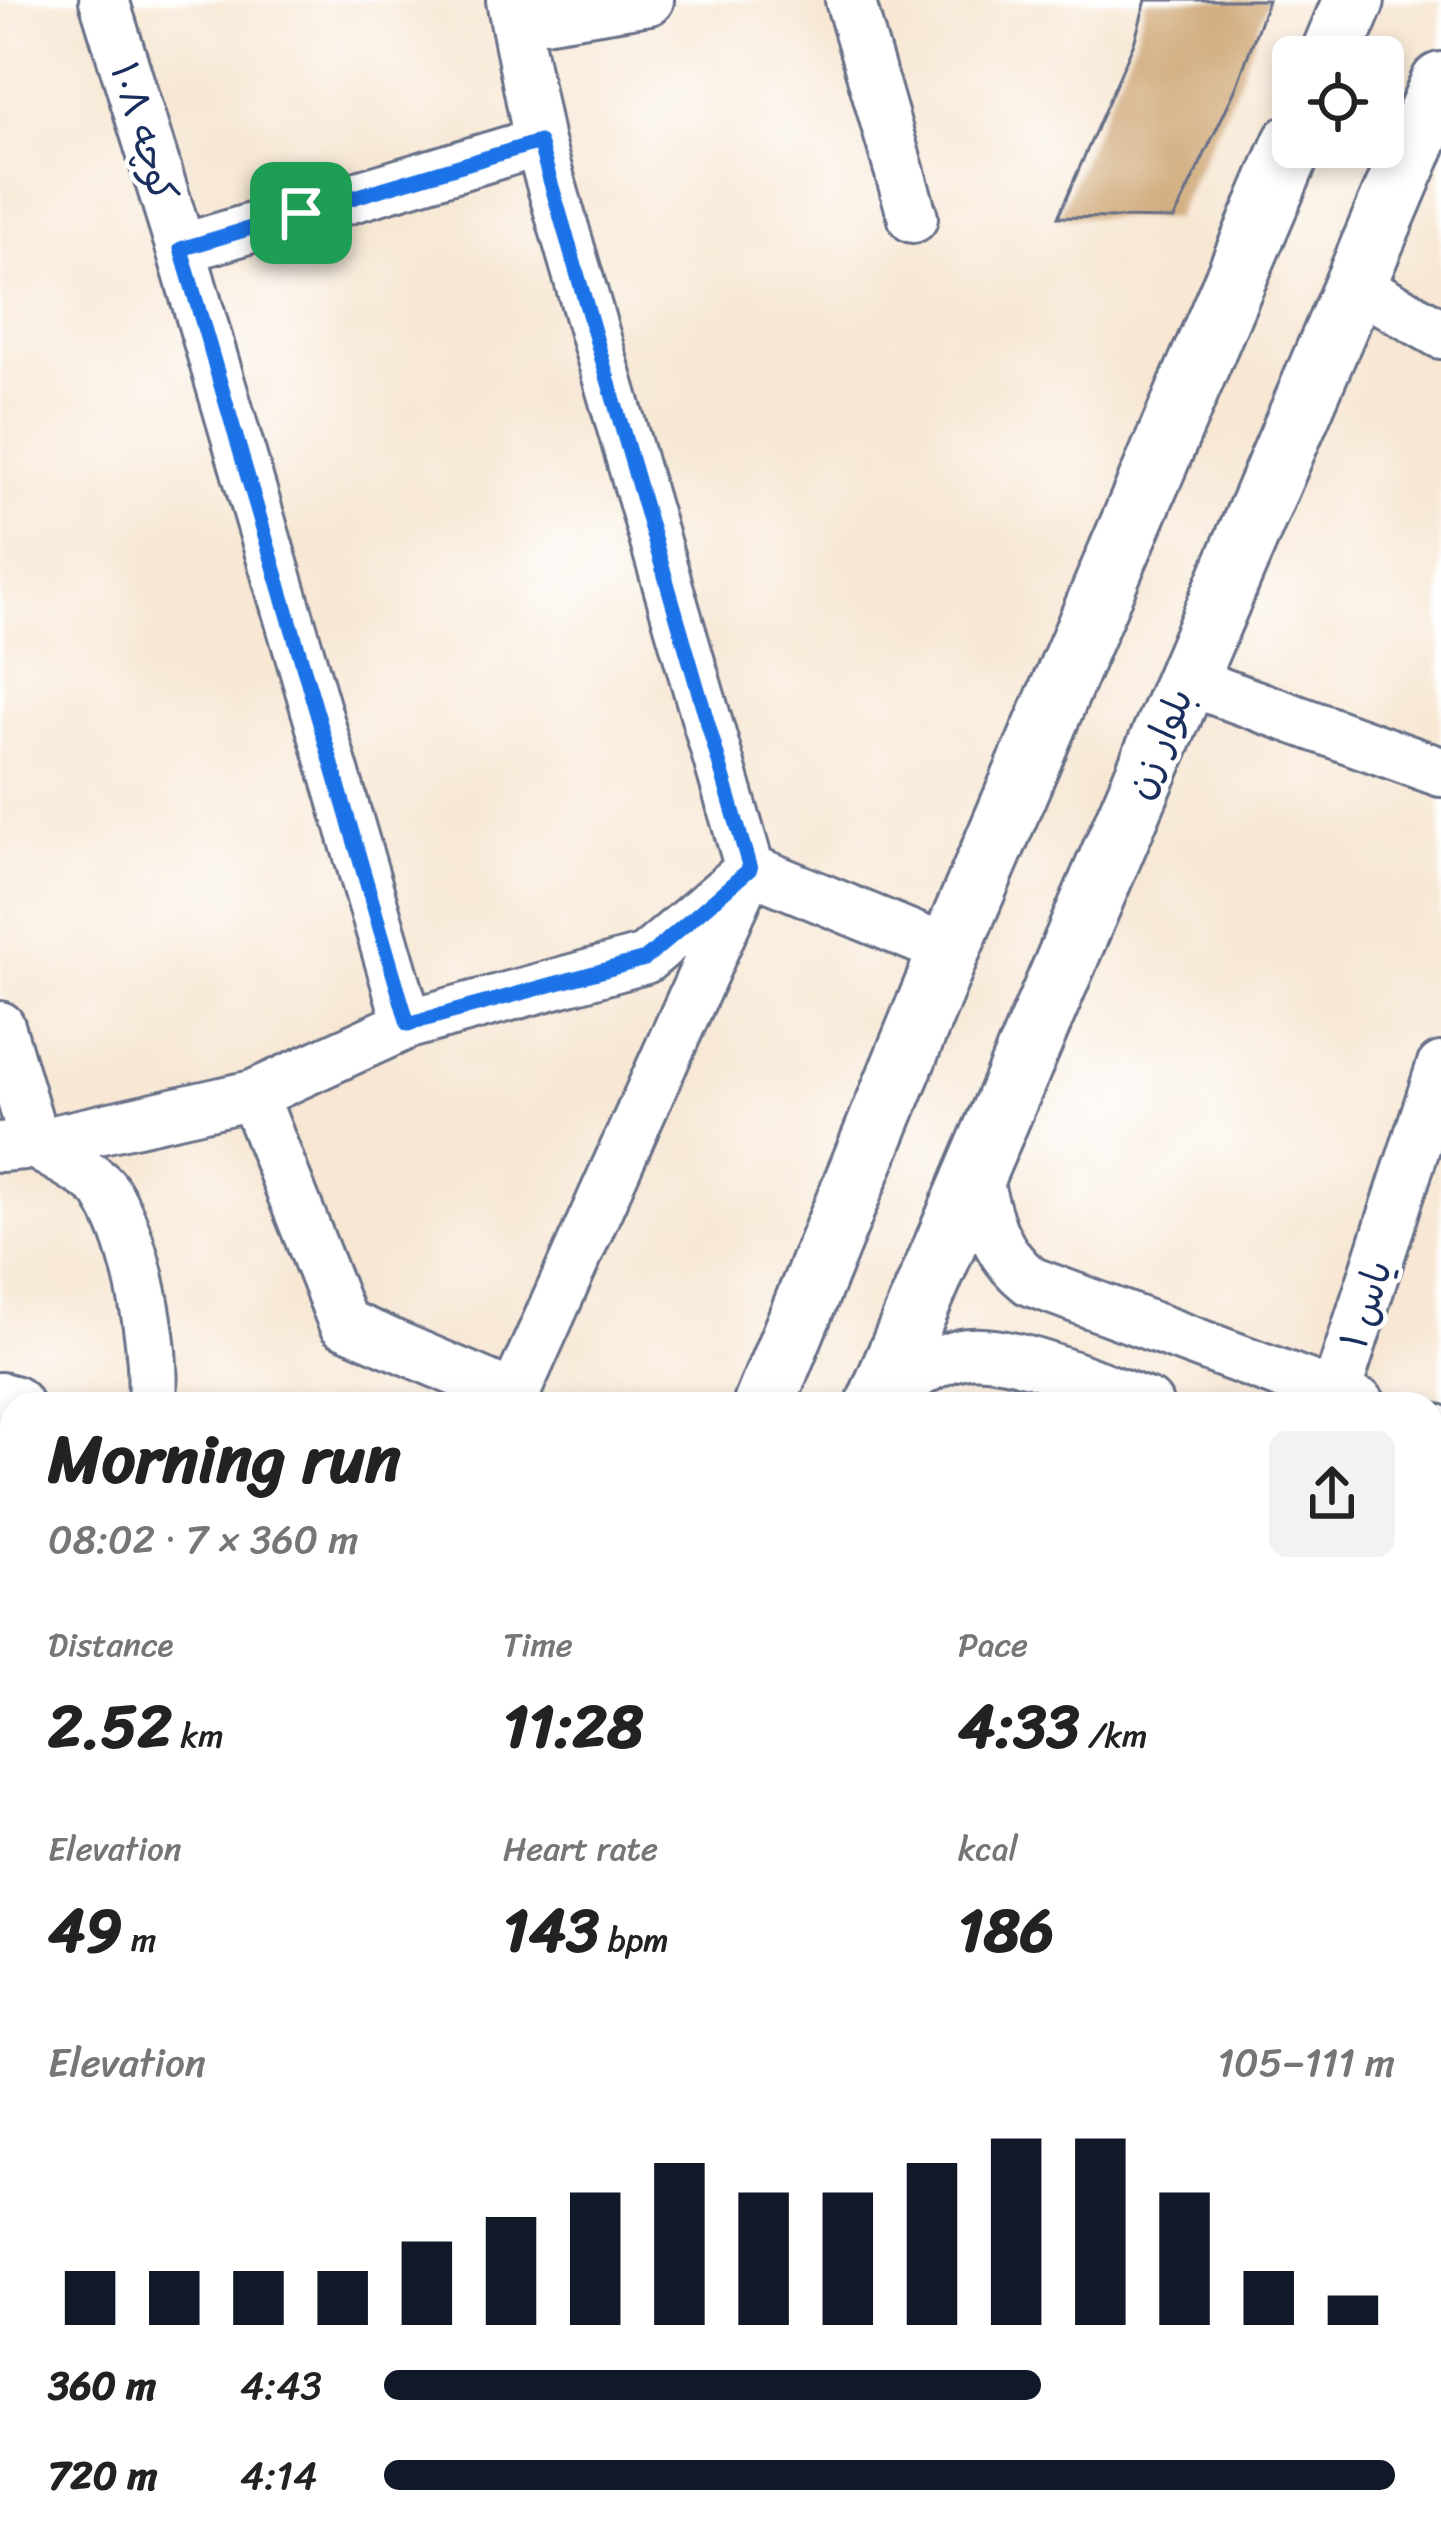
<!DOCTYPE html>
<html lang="en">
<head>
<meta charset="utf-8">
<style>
  body { margin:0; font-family:Sriracha,"Playpen Sans Arabic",sans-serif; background:#f2f2f2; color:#222; height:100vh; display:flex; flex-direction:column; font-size:45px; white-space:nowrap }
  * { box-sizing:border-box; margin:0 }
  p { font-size:39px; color:#767676 }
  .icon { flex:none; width:66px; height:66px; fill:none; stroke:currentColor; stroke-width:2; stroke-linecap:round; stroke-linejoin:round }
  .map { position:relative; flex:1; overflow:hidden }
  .details { position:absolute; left:0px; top:1392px; width:1443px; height:1155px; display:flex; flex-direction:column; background:#fff; border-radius:36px 36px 0 0; box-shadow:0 6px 18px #0003 }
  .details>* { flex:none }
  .fabs { position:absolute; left:1272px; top:36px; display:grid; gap:24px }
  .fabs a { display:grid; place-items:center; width:132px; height:132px; border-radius:18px; background:#fff; box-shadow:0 6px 18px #0003; font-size:60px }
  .pin { position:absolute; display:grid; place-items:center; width:102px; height:102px; color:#fff; margin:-51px; border-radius:24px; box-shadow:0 6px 18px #0006 }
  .round { display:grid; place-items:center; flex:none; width:126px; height:126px; border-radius:18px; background:#f2f2f2 }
  .summary { display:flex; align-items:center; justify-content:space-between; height:204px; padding:0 48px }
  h1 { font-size:66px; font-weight:700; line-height:90px }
  .figures { display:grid; grid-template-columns:repeat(3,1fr); gap:18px; height:204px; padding:12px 48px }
  .figures div { display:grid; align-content:center }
  .figures b { font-size:60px; font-weight:700 }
  .figures small { font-size:33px; font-weight:400 }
  .figures p { font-size:33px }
  .chart { height:336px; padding:24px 48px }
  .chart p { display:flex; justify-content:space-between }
  .chart svg { width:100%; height:216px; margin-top:12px; stroke:#111827; stroke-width:6 }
  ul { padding:0 48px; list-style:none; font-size:39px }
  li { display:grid; grid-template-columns:192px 144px 1fr; align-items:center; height:90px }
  li i { height:30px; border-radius:15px; background:#111827 }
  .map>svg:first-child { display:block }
</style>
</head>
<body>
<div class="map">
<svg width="1441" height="2546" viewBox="0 0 1441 2546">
  <rect width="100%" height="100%" fill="#fff"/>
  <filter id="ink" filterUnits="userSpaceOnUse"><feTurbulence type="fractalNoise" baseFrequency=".00833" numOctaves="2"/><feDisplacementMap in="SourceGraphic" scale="24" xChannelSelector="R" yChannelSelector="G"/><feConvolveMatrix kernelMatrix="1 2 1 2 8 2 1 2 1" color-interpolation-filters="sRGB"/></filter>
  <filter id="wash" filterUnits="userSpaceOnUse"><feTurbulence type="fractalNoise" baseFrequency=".004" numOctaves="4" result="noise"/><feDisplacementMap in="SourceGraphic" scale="48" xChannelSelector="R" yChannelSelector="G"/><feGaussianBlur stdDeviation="2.7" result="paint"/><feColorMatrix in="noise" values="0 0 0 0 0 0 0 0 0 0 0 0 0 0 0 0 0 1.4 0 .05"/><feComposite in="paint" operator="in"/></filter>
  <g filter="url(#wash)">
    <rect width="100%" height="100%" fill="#f7e7d3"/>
    <path fill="#c6c5b8" d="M 1431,1552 L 1441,1555 L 1441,2546 L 478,2546 L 483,2535 L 1431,2535 Z"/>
    <g id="blocks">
      <path fill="#cfa877" d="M 1146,0 L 1268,0 L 1236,88 L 1174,219 L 1058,217 L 1135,40 Z"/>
    </g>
  </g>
  <g filter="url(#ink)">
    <use href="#blocks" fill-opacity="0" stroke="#686f87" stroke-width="3"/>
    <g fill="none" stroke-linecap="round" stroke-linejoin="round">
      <g stroke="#686f87" stroke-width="54">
        <path id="minor" d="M 104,0 L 181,249 L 408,1024
          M 511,0 L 539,142 L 750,869
          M 850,0 L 913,218
          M 518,21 L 649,0
          M 181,249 L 539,142
          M 1357,286 L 1441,334
          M 1186,680 L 1441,772
          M 750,869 L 949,951
          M 0,1026 L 35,1144 C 52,1155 96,1176 106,1192 C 138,1242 156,1346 152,1404
          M 253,1095 L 343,1323 L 514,1396 L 750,869
          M 0,1147 L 35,1144 L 253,1095 L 408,1024 L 645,959 L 740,878
          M 975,1168 C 986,1213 992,1251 1030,1281 L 1361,1404
          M 877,1403 C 903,1384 926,1363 958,1355 C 1002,1342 1102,1388 1148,1404
          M 1332,1404 L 1441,1067
          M 1431,1427 L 1441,1431
          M 1431,1500 L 1441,1503
          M 0,1537 L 12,1508
          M 1431,1585 L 1441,1588
          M 0,1667 L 12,1672
          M 0,2084 L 12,2123
          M 24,2546 L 28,2535"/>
      </g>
      <g stroke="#686f87" stroke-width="66">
        <path id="major" d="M 1330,57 L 1354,0
          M 0,1403 L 12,1406
          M 764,1404 L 949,951 L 1293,144
          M 877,1404 L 1441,83
          M 0,1492 L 12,1495
          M 269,2546 L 274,2535
          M 389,2546 L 394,2535"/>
      </g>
      <use href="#minor" stroke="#fff" stroke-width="48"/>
      <use href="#major" stroke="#fff" stroke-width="60"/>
    </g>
  </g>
  <g fill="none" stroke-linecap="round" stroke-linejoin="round" filter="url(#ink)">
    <g stroke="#fff" stroke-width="24">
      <path id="route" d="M 539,142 L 750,869 L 645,959 L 408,1024 L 181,249 Z"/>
    </g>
    <use href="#route" stroke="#1a73e8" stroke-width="15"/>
  </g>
  <g text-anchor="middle" stroke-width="9" stroke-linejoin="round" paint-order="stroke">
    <g font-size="39" fill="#1b2f5e" stroke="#fff">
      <text transform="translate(145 132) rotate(73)" y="14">کوچه ۱۰۸</text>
      <text transform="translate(1158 743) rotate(-67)" y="14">بلوار زن</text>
      <text transform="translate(1365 1304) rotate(-72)" y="14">یاس ۱</text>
    </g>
  </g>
</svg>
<div class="fabs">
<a><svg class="icon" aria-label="locate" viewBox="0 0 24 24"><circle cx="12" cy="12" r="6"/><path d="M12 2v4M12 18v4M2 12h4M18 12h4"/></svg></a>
</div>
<div class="pin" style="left:301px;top:213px;background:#1e9e55"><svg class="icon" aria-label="arrive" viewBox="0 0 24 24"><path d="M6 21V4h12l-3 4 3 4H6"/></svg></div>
<section class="details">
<div class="summary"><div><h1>Morning run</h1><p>08:02 · 7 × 360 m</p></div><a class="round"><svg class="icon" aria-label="share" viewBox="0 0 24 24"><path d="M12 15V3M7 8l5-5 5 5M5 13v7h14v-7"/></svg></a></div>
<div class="figures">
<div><p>Distance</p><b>2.52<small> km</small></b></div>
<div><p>Time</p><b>11:28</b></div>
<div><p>Pace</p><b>4:33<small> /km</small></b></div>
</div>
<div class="figures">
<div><p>Elevation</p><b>49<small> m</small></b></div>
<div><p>Heart rate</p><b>143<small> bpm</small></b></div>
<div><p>kcal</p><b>186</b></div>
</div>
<div class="chart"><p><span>Elevation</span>105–111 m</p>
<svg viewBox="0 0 160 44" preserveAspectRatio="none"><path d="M5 44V33M15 44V33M25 44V33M35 44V33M45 44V27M55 44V22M65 44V17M75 44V11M85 44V17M95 44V17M105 44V11M115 44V6M125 44V6M135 44V17M145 44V33M155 44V38"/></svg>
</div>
<ul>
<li><b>360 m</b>4:43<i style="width:65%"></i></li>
<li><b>720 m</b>4:14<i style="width:100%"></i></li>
</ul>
</section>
</div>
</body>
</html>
